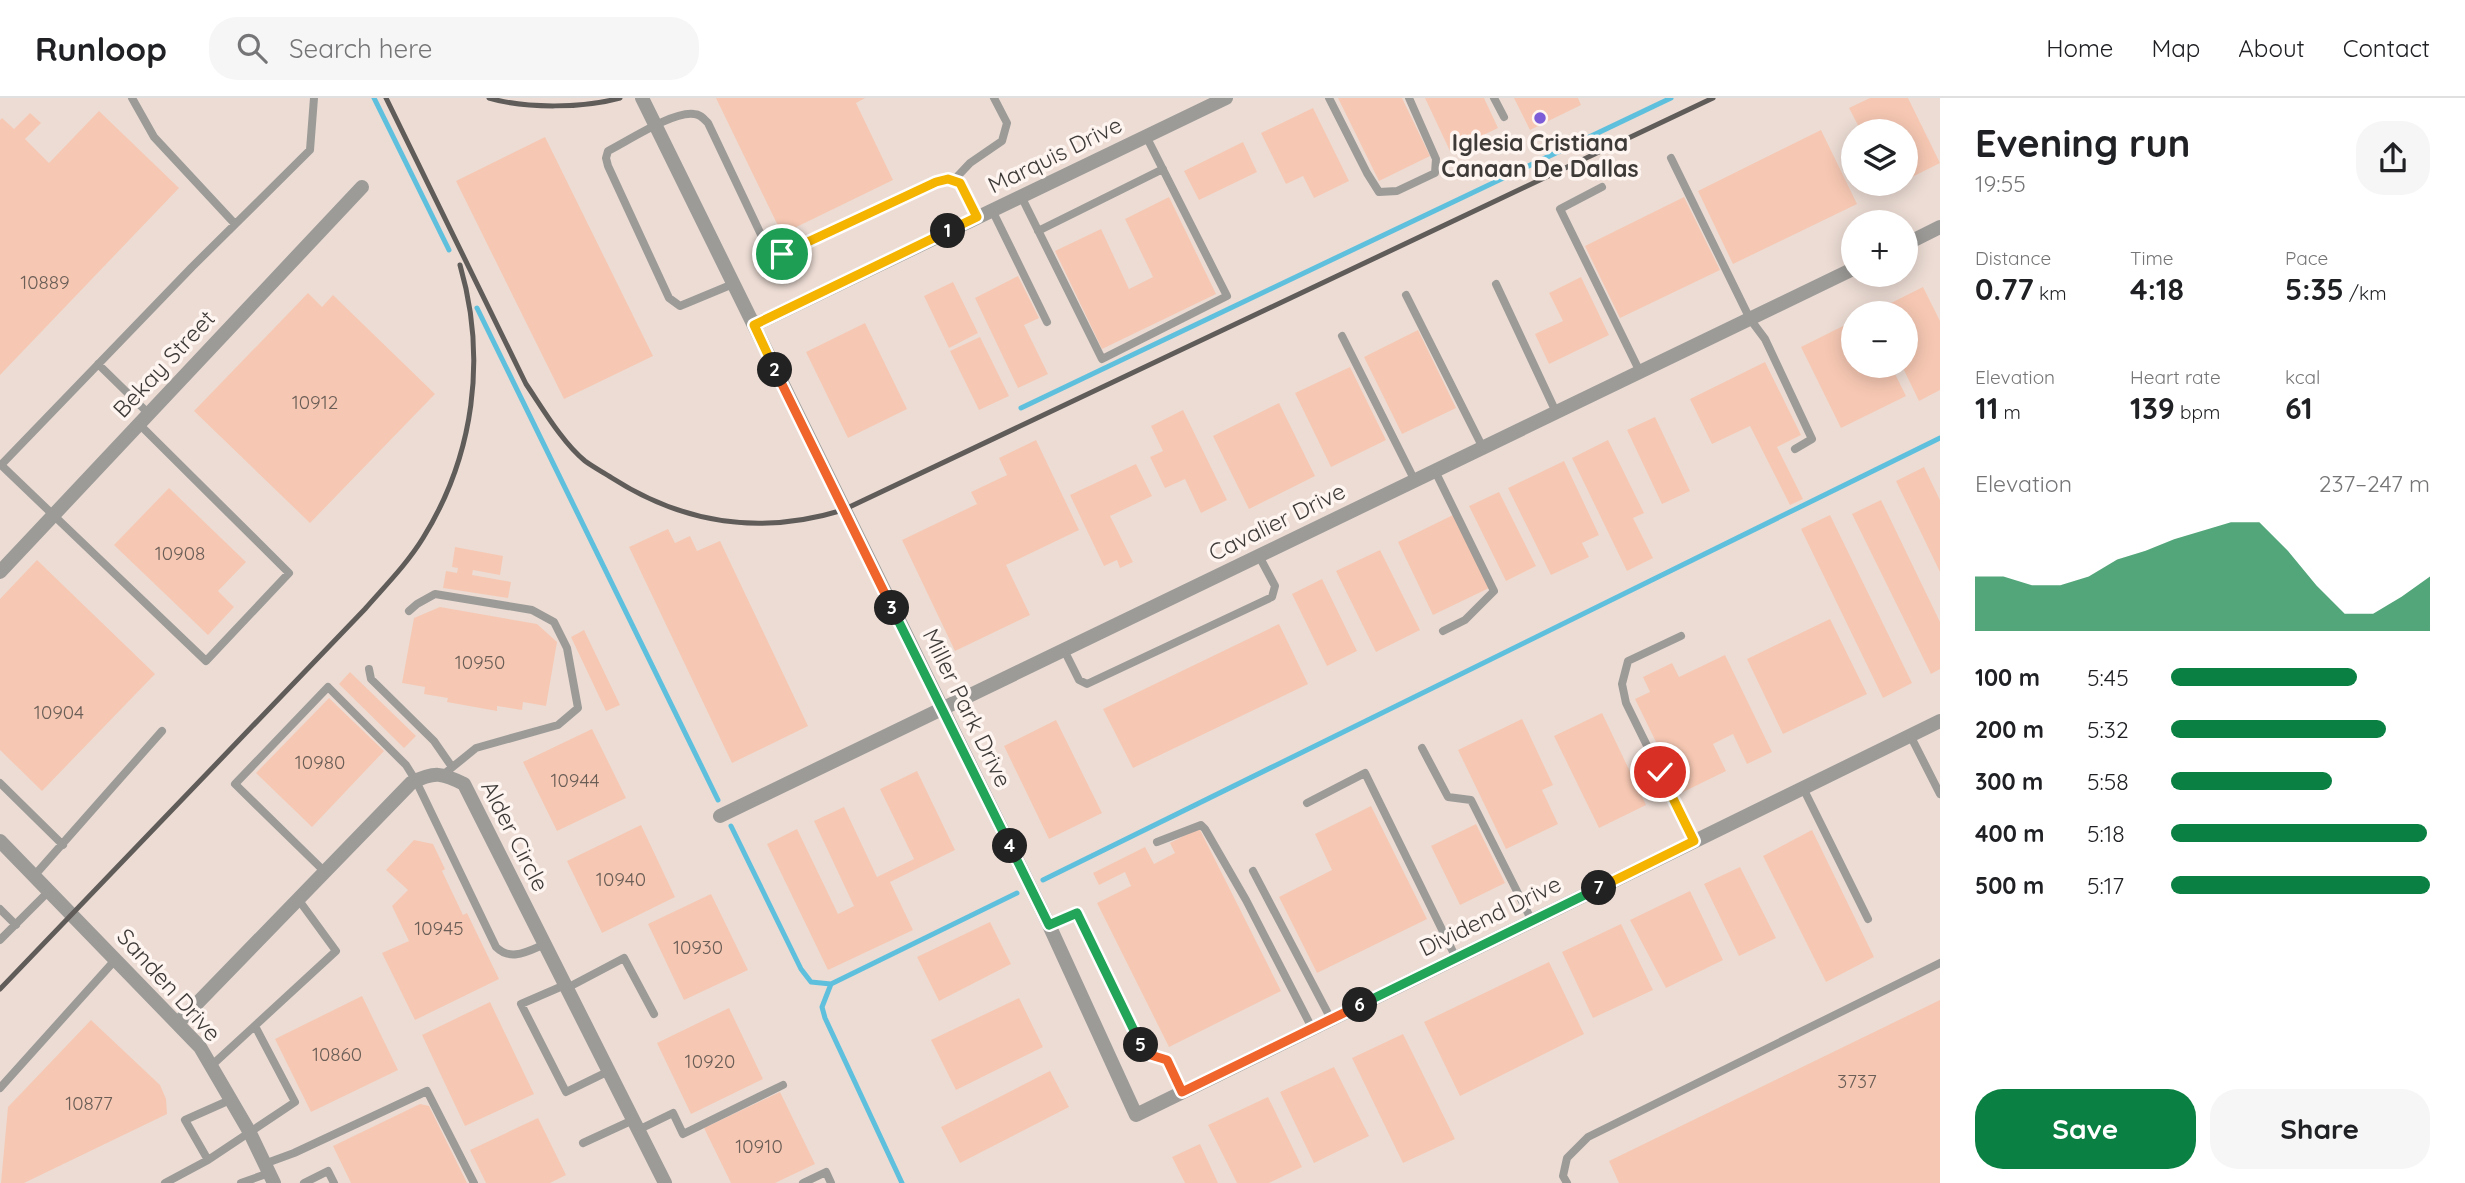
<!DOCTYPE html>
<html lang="en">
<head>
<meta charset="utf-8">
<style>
  body { margin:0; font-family:Quicksand,sans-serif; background:#f6f6f6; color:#202124; height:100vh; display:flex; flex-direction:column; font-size:26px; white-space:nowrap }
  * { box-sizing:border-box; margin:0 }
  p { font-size:23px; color:#757577 }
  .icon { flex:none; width:38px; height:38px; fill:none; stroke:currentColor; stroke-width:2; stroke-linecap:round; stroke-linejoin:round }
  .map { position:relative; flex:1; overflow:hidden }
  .side { display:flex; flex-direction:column; background:#fff; width:525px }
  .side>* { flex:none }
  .buttons { position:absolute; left:1841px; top:21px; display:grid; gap:14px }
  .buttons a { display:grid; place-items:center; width:77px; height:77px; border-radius:50%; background:#fff; box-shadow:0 4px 18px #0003; font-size:35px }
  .pin { position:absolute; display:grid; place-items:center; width:60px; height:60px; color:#fff; margin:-30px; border:4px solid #fff; border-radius:50%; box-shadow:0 2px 7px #0007 }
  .km { position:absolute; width:35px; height:35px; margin:-18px; border-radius:50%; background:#222; color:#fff; font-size:19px; line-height:35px; text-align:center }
  .round { display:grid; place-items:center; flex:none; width:74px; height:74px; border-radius:28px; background:#f6f6f6 }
  .headline { display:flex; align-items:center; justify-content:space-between; height:119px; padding:0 35px }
  h1 { font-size:38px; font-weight:800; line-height:52px }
  .stats { display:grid; grid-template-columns:repeat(3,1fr); gap:10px; height:119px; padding:7px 35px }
  .stats div { display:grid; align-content:center }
  .stats b { font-size:30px; font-weight:800 }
  .stats small { font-size:19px; font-weight:400 }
  .stats p { font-size:19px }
  .chart { height:196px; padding:14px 35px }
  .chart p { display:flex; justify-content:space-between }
  .chart svg { width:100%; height:126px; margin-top:7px; fill:#0b8043; opacity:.7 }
  .cta { display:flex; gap:14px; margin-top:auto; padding:14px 35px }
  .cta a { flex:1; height:80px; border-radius:28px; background:#0b8043; color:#fff; font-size:28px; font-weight:800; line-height:80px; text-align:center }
  .cta a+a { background:#f6f6f6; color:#202124 }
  ul { padding:0 35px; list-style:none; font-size:23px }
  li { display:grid; grid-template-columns:112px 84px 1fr; align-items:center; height:52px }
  li i { height:18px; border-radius:9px; background:#0b8043 }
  header { display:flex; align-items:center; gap:42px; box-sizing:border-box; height:98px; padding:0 35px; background:#fff; border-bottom:2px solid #e0e0e0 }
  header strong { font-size:33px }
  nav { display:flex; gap:38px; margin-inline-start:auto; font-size:24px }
  .search { width:490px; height:63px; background:#f6f6f6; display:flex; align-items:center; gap:18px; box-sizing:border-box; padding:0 24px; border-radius:28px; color:#757577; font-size:26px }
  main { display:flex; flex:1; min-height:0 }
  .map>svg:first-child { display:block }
</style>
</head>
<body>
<header>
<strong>Runloop</strong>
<div class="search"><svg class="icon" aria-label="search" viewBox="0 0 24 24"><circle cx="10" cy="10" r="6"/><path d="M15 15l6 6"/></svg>Search here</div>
<nav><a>Home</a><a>Map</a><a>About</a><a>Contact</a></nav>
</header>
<main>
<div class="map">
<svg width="1940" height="1085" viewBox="0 0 1940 1085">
  <rect width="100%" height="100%" fill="#f1e8e4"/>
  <path fill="#ecdcd4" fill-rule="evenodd" d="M 0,0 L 1940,0 L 1940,1085 L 0,1085 ZM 1853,33 L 1906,33 L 1906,86 L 1853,86 ZM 1853,124 L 1906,124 L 1906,177 L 1853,177 ZM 1853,215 L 1906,215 L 1906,268 L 1853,268 Z"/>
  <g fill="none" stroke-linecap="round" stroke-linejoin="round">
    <path stroke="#5ec0dd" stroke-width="5" d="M 374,0 L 449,152
      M 477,210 L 718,702
      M 1021,310 L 1671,0
      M 731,728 L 801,871 L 811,884 L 831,886 L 1017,795
      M 1043,782 L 1940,340
      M 831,886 L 822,909 L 825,920 L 902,1085"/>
  </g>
  <path fill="#f6c8b3" d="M 716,0 L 865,0 L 856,5 L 893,82 L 782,136 Z
    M 1338,0 L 1402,0 L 1430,58 L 1379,83 Z
    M 1425,0 L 1484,0 L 1498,30 L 1450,53 Z
    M 1514,0 L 1578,0 L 1581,7 L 1530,32 Z
    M 1870,0 L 1908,0 L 1940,65 L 1906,82 L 1906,33 L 1861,33 L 1849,10 Z
    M 1313,10 L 1349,83 L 1314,100 L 1303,78 L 1286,86 L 1261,35 Z
    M 99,13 L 179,90 L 0,277 L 0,22 L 2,20 L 14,31 L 30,15 L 41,25 L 25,41 L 49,65 Z
    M 1821,32 L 1857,106 L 1733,166 L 1698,93 Z
    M 545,39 L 653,258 L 564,301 L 456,83 Z
    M 1243,44 L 1257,74 L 1199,102 L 1184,73 Z
    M 1169,99 L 1216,196 L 1102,251 L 1055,153 L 1101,131 L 1129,191 L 1153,179 L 1125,121 Z
    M 1684,99 L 1720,172 L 1620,220 L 1585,148 Z
    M 1018,178 L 1039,220 L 1024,227 L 1048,276 L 1018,290 L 975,200 Z
    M 1581,179 L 1609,237 L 1549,266 L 1535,236 L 1563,223 L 1549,195 Z
    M 953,184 L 978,235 L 949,250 L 924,198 Z
    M 1923,189 L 1940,223 L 1940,292 L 1919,303 L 1902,268 L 1906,268 L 1906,215 L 1876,215 L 1875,213 Z
    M 308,195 L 322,209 L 333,197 L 435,296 L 310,425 L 194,313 Z
    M 1853,223 L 1853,268 L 1891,268 L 1906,298 L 1841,330 L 1801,249 Z
    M 865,225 L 907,311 L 848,340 L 806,254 Z
    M 1418,232 L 1456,310 L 1402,336 L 1364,259 Z
    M 980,239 L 1009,298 L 979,312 L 950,253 Z
    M 1765,264 L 1801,337 L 1777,349 L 1803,401 L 1790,407 L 1750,328 L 1712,346 L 1690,301 Z
    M 1350,269 L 1386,342 L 1331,369 L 1295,295 Z
    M 1279,305 L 1315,378 L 1249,411 L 1213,338 Z
    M 1183,312 L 1227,402 L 1201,415 L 1185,381 L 1165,390 L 1150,359 L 1163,353 L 1151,328 Z
    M 1655,319 L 1690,393 L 1662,406 L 1627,332 Z
    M 1036,342 L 1079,432 L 1006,467 L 1030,517 L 955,553 L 902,442 L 977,406 L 971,394 L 1007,377 L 999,360 Z
    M 1608,342 L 1644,415 L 1633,420 L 1653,460 L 1627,473 L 1572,360 Z
    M 1564,363 L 1599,437 L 1582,445 L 1589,459 L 1551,477 L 1508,390 Z
    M 1136,366 L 1152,398 L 1110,418 L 1133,464 L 1120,470 L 1117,462 L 1104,468 L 1070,397 Z
    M 1924,369 L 1940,402 L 1940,474 L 1896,383 Z
    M 169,390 L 246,464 L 218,493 L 234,509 L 208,537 L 114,447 Z
    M 1499,394 L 1536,468 L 1506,483 L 1469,408 Z
    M 1881,402 L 1940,524 L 1940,571 L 1931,576 L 1852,416 Z
    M 1453,417 L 1489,490 L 1433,517 L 1398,444 Z
    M 1830,417 L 1912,585 L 1883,600 L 1801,431 Z
    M 668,431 L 675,445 L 690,438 L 697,453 L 720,443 L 808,628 L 732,665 L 629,449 Z
    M 455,449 L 503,458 L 500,477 L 473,472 L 472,477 L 511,484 L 508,500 L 443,490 L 446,473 L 457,475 L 458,470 L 452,469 Z
    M 1380,452 L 1420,532 L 1376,554 L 1336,473 Z
    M 37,462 L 155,576 L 42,693 L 0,652 L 0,501 Z
    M 1322,481 L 1357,553 L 1327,568 L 1292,496 Z
    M 440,509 L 537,526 L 557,544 L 546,608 L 523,604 L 522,612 L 497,608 L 497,613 L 447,604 L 448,600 L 424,596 L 425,589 L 402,585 L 414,520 Z
    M 1830,521 L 1867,596 L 1783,636 L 1747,561 Z
    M 1279,526 L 1308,586 L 1133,670 L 1103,611 Z
    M 584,532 L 620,607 L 606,613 L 571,539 Z
    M 1725,557 L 1772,654 L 1747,666 L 1733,636 L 1713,646 L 1726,673 L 1681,695 L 1635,601 L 1650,594 L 1643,579 L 1672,565 L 1679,579 Z
    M 350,574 L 416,638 L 404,650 L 339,586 Z
    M 329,600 L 384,653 L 312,729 L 256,675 Z
    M 1602,615 L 1646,707 L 1599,730 L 1554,638 Z
    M 1522,621 L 1553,687 L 1542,692 L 1558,726 L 1506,751 L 1458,652 Z
    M 1056,622 L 1102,715 L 1049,741 L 1004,648 Z
    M 592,631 L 626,700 L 557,733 L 523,664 Z
    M 917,673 L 955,752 L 890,784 L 913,832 L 828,872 L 767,746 L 797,731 L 838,816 L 854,808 L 814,723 L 844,709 L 877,779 L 914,761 L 880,691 Z
    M 1371,708 L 1427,821 L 1317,875 L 1279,799 L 1332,772 L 1315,736 Z
    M 1476,726 L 1505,785 L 1460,807 L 1431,748 Z
    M 641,727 L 675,799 L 602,835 L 567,763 Z
    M 1199,730 L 1281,893 L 1169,949 L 1097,805 L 1131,788 L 1125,774 L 1099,787 L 1093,775 L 1145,749 L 1154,766 L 1175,755 L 1170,745 Z
    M 1812,732 L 1874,859 L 1826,884 L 1763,758 Z
    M 414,742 L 433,746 L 445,771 L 442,773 L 463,817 L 467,815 L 499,881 L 415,922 L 382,855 L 409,843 L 392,808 L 408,792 L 386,772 Z
    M 1740,769 L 1776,840 L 1739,858 L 1704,786 Z
    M 1690,793 L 1723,862 L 1666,890 L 1630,822 Z
    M 711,796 L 748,872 L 684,902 L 648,826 Z
    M 990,824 L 1011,866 L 939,903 L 917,859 Z
    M 1621,826 L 1653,892 L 1593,920 L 1562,854 Z
    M 1549,864 L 1584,936 L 1460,998 L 1424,924 Z
    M 362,898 L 398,972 L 311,1014 L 275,941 Z
    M 1019,900 L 1043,949 L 956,992 L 931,942 Z
    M 1940,902 L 1940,1085 L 1619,1085 L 1609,1063 Z
    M 490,904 L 534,996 L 465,1028 L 422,937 Z
    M 729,910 L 763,981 L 691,1016 L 657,945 Z
    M 91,922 L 160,987 L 166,1001 L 167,1016 L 24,1085 L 1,1085 L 8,1009 Z
    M 1403,936 L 1455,1041 L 1403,1065 L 1352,960 Z
    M 1334,969 L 1369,1038 L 1314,1065 L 1280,994 Z
    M 1050,973 L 1069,1009 L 960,1065 L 941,1029 Z
    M 780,994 L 815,1066 L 775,1085 L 731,1085 L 704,1030 Z
    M 1268,999 L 1302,1069 L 1269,1085 L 1237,1085 L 1208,1027 Z
    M 420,1006 L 429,1008 L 467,1085 L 351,1085 L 333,1048 Z
    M 538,1020 L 566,1077 L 550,1085 L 486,1085 L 470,1052 Z
    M 1200,1046 L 1218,1085 L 1185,1085 L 1172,1059 Z"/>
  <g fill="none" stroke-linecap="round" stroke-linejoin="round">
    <path stroke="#9c9b98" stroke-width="8" d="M 132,0 L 154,39 L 235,126
      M 1329,0 L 1367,75 L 1379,94 L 1397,93 L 1435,75 L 1436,61 L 1409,0
      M 1494,0 L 1504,19
      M 1671,60 L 1750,221 L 1765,241 L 1812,341 L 1795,351
      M 954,82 L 970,65 L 1002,43 L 1007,25 L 994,0
      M 1602,89 L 1560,111 L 1640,274
      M 1021,98 L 1102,261 L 1227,198 L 1146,38
      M 992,112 L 1047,224
      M 1038,133 L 1163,71
      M 733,186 L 680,208 L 669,200 L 608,68 L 606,60 L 608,53 C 628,43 673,13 694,16 C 700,16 704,21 708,25 L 765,145 L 774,155 L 791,154 L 936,84 L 948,81 L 959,85 L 977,119
      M 1496,186 L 1556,314
      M 1406,197 L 1483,350
      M 1342,238 L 1415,383
      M 98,266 L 149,316
      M 139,326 L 289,475 L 206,563 L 1,367 L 192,169 L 310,52 L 314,0
      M 1435,373 L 1494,493 L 1465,522 L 1443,533
      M 409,513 L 417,506 L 435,496 L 532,512 L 554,524 L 567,550 L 578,610 L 558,627 L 476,650 L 444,676
      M 1681,538 L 1628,563 L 1622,586 L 1626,605 L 1694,743
      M 1064,552 L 1079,582 L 1087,586 L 1272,499 L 1275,488 L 1259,458
      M 369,571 L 371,581 L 434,643 L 452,669
      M 1910,637 L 1940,696
      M 1422,650 L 1448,699 L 1471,702 L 1532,823
      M 0,685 L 63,747
      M 1803,690 L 1868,821
      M 1307,705 L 1365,675 L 1456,860
      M 1157,744 L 1201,727 L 1205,731 L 1246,802 L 1312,930
      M 1253,773 L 1331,921
      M 325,774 L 235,686 L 328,589 L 406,667 L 416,683 L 496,849 C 511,864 528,853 545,846
      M 34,778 L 162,633
      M 0,811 L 16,827
      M 1049,827 L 1077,815 L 1145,955 L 1167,962 L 1183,994
      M 0,842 L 49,793
      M 565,887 L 521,906 L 566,994 L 609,973
      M 567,890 L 624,860 L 654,916
      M 210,969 L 336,853 L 298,801
      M 0,990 L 116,861
      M 638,1032 L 673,1015 L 683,1036 L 783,987
      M 583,1045 L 633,1022
      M 208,1062 L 185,1022 L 230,1002
      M 264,1066 L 294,1055 L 427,993 L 474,1085
      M 165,1085 L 208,1062 L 295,1004 L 255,928
      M 241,1085 L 269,1075
      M 304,1085 L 328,1073 L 334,1085
      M 803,1085 L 826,1074 L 831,1085
      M 1567,1085 L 1563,1078 L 1567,1060 L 1588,1039 L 1940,865"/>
    <path stroke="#9c9b98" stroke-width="14" d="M 642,0 L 1049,827 L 1136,1017 L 1940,623
      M 1906,146 L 1940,129
      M 754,227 L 1226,0
      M 0,474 L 362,89
      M 720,718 L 1853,171
      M 0,743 L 200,949 L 249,1033 L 274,1085
      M 178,925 L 411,685 C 435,673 442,675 464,686 L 665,1085"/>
    <path stroke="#605c5a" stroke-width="5" d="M 386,0 L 526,286 C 543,311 562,344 585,363 C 593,369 603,374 612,380 C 684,426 762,437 843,412 L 1713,0
      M 489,0 C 526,11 584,10 620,0
      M 0,891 L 365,511 C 385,488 407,466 423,440 C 474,358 487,260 460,167"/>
  </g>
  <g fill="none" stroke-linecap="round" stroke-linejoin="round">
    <g stroke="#fff" stroke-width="14">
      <path id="split-1" d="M 782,156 L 936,84 L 948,81 L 960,85 L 977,119 L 948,133"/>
    </g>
    <g stroke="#fff" stroke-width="14">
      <path id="split-2" d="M 775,272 L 754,227 L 948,133"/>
    </g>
    <g stroke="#fff" stroke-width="14">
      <path id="split-3" d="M 775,272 L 892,510"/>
    </g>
    <g stroke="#fff" stroke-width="14">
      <path id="split-4" d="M 892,510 L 1010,748"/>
    </g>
    <g stroke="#fff" stroke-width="14">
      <path id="split-5" d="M 1010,748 L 1049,827 L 1077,815 L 1141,947"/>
    </g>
    <g stroke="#fff" stroke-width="14">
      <path id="split-6" d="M 1141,947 L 1144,955 L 1167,962 L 1182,994 L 1360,907"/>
    </g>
    <g stroke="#fff" stroke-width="14">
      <path id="split-7" d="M 1360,907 L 1599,790"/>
    </g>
    <g stroke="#fff" stroke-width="14">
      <path id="split-8" d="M 1599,790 L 1694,743 L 1660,674"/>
    </g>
    <use href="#split-1" stroke="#f5b400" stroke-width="9"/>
    <use href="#split-2" stroke="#f5b400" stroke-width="9"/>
    <use href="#split-3" stroke="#f0652b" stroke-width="9"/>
    <use href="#split-4" stroke="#22a559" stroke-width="9"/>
    <use href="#split-5" stroke="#22a559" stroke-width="9"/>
    <use href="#split-6" stroke="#f0652b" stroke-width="9"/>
    <use href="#split-7" stroke="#22a559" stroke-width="9"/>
    <use href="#split-8" stroke="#f5b400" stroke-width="9"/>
  </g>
  <circle fill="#7d5cd7" stroke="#fef5f1" stroke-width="2.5" cx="1540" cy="20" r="7"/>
  <g text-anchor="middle" stroke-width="7" stroke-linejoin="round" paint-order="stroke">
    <g font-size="19" fill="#6b5e57">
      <text x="45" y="191">10889</text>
      <text x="315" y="311">10912</text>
      <text x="180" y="462">10908</text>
      <text x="480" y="571">10950</text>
      <text x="59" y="621">10904</text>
      <text x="320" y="671">10980</text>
      <text x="575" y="689">10944</text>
      <text x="621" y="788">10940</text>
      <text x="439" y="837">10945</text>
      <text x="698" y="856">10930</text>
      <text x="337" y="963">10860</text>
      <text x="710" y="970">10920</text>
      <text x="1857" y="990">3737</text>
      <text x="89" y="1012">10877</text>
      <text x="759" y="1055">10910</text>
    </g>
    <g font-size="23" font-weight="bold" fill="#3d3a38" stroke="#fef5f1">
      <text x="1540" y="53">Iglesia Cristiana<tspan x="1540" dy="26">Canaan De Dallas</tspan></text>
    </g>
    <g font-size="23" fill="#3d3a38" stroke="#fef5f1">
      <text transform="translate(1055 57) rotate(-26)" y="8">Marquis Drive</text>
      <text transform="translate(164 266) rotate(-47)" y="8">Bekay Street</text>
      <text transform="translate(1277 424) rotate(-26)" y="8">Cavalier Drive</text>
      <text transform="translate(967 610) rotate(64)" y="8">Miller Park Drive</text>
      <text transform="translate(515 738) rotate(63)" y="8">Alder Circle</text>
      <text transform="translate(1490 818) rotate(-26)" y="8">Dividend Drive</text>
      <text transform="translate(169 887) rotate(48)" y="8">Sanden Drive</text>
    </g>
  </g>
</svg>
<div class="buttons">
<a><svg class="icon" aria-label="layers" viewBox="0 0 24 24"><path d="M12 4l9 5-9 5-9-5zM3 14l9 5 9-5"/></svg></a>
<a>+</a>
<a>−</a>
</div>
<div class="pin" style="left:782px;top:156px;background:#1e9e55"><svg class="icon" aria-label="arrive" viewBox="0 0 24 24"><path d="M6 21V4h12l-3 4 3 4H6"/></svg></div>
<div class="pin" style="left:1660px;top:674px;background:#d93025"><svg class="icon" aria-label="check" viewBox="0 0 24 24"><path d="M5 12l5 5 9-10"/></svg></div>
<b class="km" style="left:948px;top:133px">1</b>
<b class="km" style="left:775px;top:272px">2</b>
<b class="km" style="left:892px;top:510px">3</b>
<b class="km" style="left:1010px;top:748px">4</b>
<b class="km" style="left:1141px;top:947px">5</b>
<b class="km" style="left:1360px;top:907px">6</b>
<b class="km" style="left:1599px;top:790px">7</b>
</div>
<section class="side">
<div class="headline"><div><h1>Evening run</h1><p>19:55</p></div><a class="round"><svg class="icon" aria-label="share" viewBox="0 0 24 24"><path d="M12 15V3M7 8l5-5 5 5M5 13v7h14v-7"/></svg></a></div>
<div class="stats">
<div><p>Distance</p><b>0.77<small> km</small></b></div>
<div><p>Time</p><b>4:18</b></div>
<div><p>Pace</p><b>5:35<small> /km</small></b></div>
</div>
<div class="stats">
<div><p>Elevation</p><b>11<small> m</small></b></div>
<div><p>Heart rate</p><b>139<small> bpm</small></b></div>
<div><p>kcal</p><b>61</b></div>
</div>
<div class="chart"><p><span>Elevation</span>237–247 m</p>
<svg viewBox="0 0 160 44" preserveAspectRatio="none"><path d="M0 44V25L10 25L20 28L30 28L40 25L50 19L60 16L70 12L80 9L90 6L100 6L110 16L120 28L130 38L140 38L150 32L160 25V44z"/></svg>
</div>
<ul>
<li><b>100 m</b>5:45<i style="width:72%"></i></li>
<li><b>200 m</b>5:32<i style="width:83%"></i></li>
<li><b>300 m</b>5:58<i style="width:62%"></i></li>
<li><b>400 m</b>5:18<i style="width:99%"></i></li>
<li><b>500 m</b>5:17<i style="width:100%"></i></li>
</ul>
<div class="cta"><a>Save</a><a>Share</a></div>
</section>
</main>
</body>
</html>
